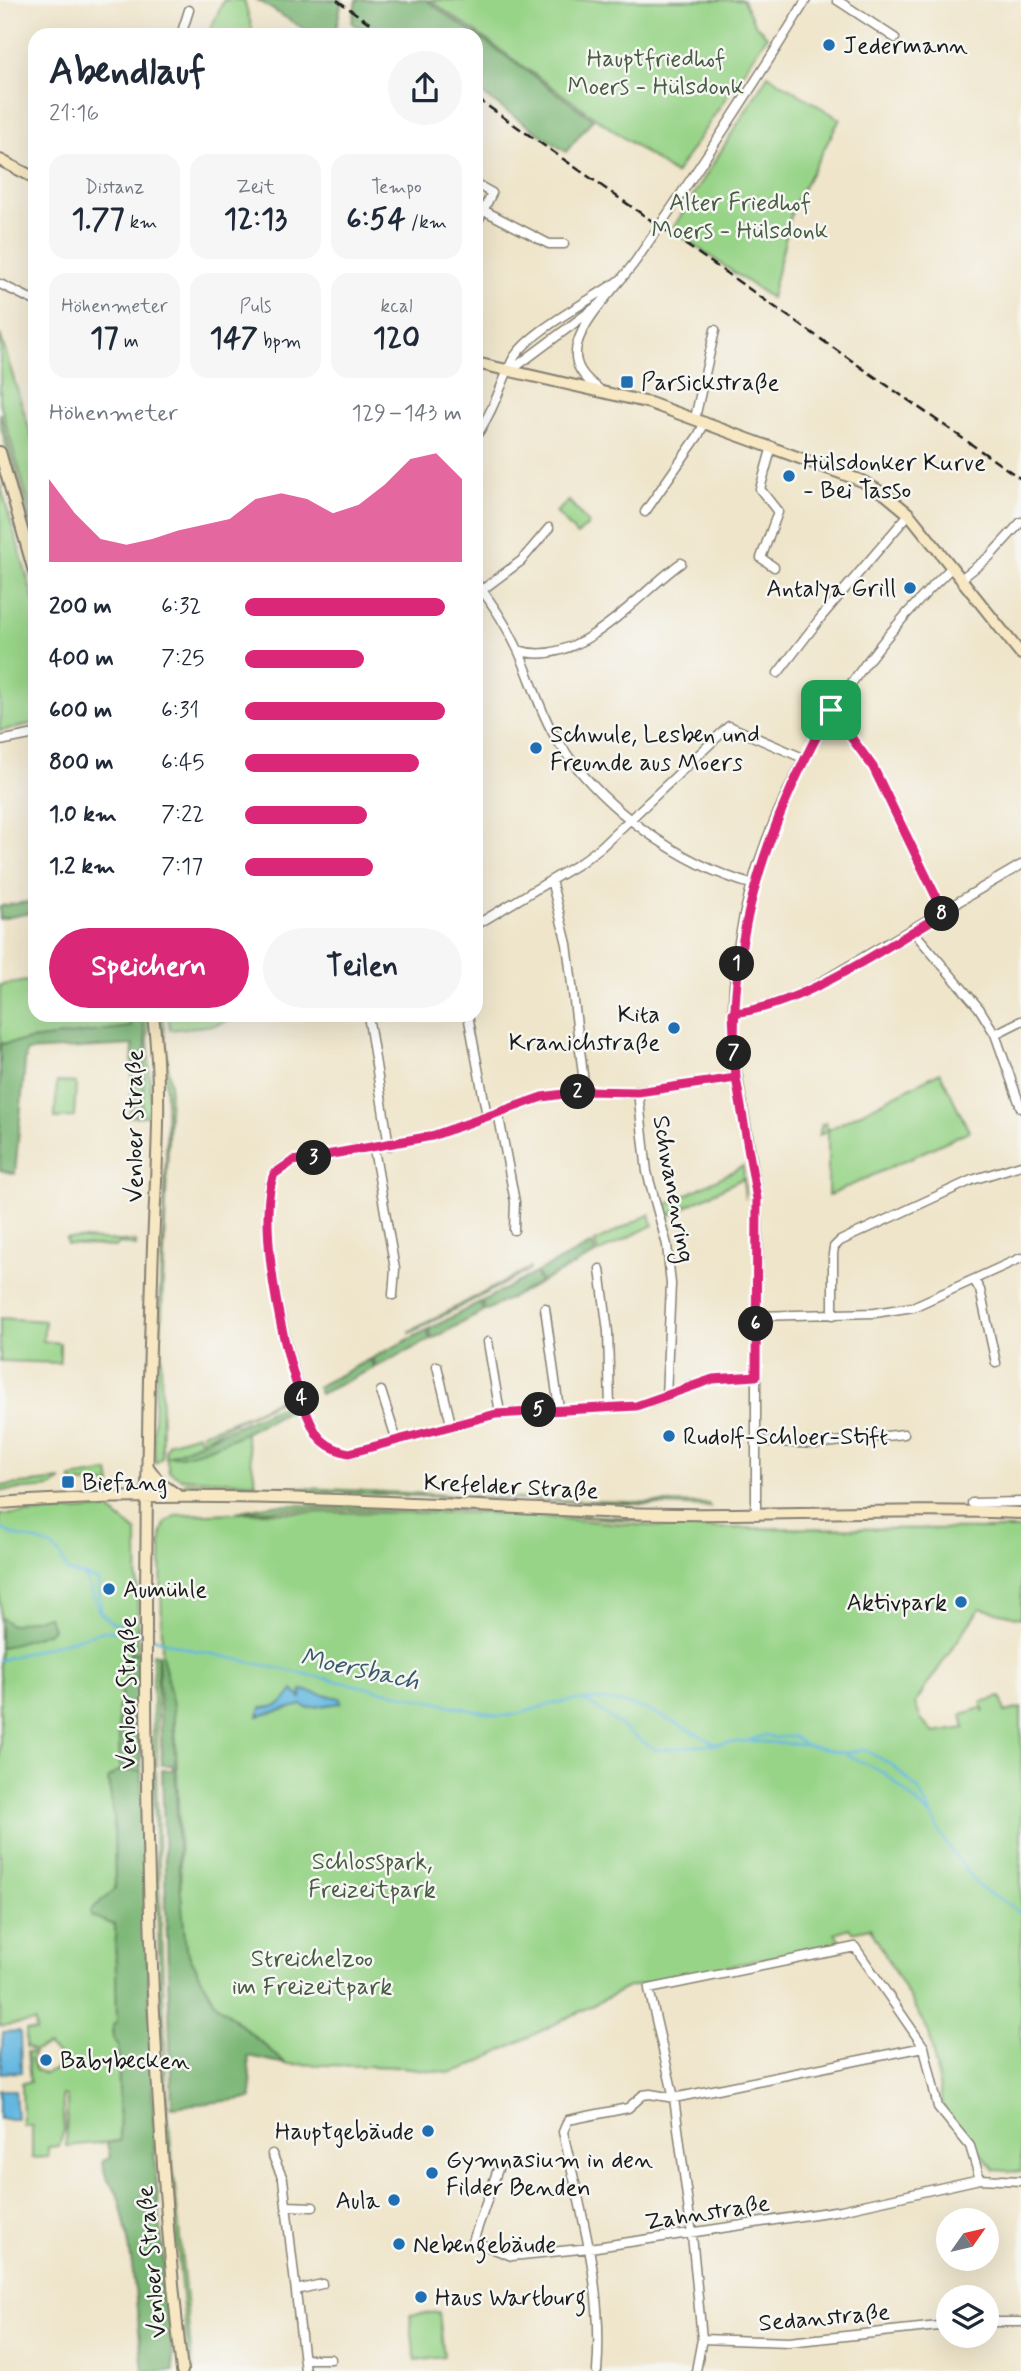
<!DOCTYPE html>
<html lang="de">
<head>
<meta charset="utf-8">
<style>
  body { margin:0; font-family:Mynerve,sans-serif; background:#f6f6f7; color:#1f2937; height:100vh; display:flex; flex-direction:column; font-size:26px; white-space:nowrap }
  * { box-sizing:border-box; margin:0 }
  p { font-size:23px; color:#747a83 }
  .icon { flex:none; width:38px; height:38px; fill:none; stroke:currentColor; stroke-width:2; stroke-linecap:round; stroke-linejoin:round }
  .map { position:relative; flex:1; overflow:hidden }
  .sheet { position:absolute; left:28px; top:28px; width:455px; height:994px; display:flex; flex-direction:column; background:#fff; border-radius:21px; box-shadow:0 7px 28px #0002 }
  .sheet>* { flex:none }
  .needle { width:46px; rotate:56deg }
  .controls { position:absolute; left:936px; top:2208px; display:grid; gap:14px }
  .controls a { display:grid; place-items:center; width:63px; height:63px; border-radius:50%; background:#fff; box-shadow:0 7px 28px #0002; font-size:35px }
  .pin { position:absolute; display:grid; place-items:center; width:60px; height:60px; color:#fff; margin:-30px; border-radius:14px; box-shadow:0 4px 10px #0006 }
  .km { position:absolute; width:35px; height:35px; margin:-18px; border-radius:50%; background:#222; color:#fff; font-size:19px; line-height:35px; text-align:center }
  .round { display:grid; place-items:center; flex:none; width:74px; height:74px; border-radius:37px; background:#f6f6f7 }
  .headline { display:flex; align-items:center; justify-content:space-between; height:119px; padding:0 21px }
  h1 { font-size:38px; font-weight:700; line-height:52px }
  .figures { display:grid; grid-template-columns:repeat(3,1fr); gap:10px; height:119px; padding:7px 21px }
  .figures div { display:grid; align-content:center; border-radius:18px; background:#f6f6f7; text-align:center }
  .figures b { font-size:30px; font-weight:700 }
  .figures small { font-size:19px; font-weight:400 }
  .figures p { font-size:19px }
  .chart { height:196px; padding:14px 21px }
  .chart p { display:flex; justify-content:space-between }
  .chart svg { width:100%; height:126px; margin-top:7px; fill:#db2777; opacity:.7 }
  .primary-button { display:flex; gap:14px; margin-top:auto; padding:14px 21px }
  .primary-button a { flex:1; height:80px; border-radius:42px; background:#db2777; color:#fff; font-size:28px; font-weight:700; line-height:80px; text-align:center }
  .primary-button a+a { background:#f6f6f7; color:#1f2937 }
  ul { padding:0 21px; list-style:none; font-size:23px }
  li { display:grid; grid-template-columns:112px 84px 1fr; align-items:center; height:52px }
  li i { height:18px; border-radius:9px; background:#db2777 }
  .map>svg:first-child { display:block }
</style>
</head>
<body>
<div class="map">
<svg width="1021" height="2371" viewBox="0 0 1021 2371">
  <rect width="100%" height="100%" fill="#f6f6f2"/>
  <filter id="ink" filterUnits="userSpaceOnUse"><feTurbulence type="fractalNoise" baseFrequency=".0143" numOctaves="2"/><feDisplacementMap in="SourceGraphic" scale="14" xChannelSelector="R" yChannelSelector="G"/><feConvolveMatrix kernelMatrix="1 2 1 2 8 2 1 2 1" color-interpolation-filters="sRGB"/></filter>
  <filter id="wash" filterUnits="userSpaceOnUse"><feTurbulence type="fractalNoise" baseFrequency=".00686" numOctaves="4" result="noise"/><feDisplacementMap in="SourceGraphic" scale="28" xChannelSelector="R" yChannelSelector="G"/><feGaussianBlur stdDeviation="1.57" result="paint"/><feColorMatrix in="noise" values="0 0 0 0 0 0 0 0 0 0 0 0 0 0 0 0 0 1.4 0 .05"/><feComposite in="paint" operator="in"/></filter>
  <g filter="url(#wash)">
    <rect width="100%" height="100%" fill="#efe5ca"/>
    <path fill="#98d488" stroke="#5a7852" stroke-width="2" d="M 224,0 L 244,0 L 254,35 L 221,35 L 210,30 Z
      M 430,0 L 743,0 L 754,23 L 767,36 L 675,174 Z
      M 768,75 L 840,119 L 793,207 L 771,298 L 672,230 Z
      M 0,334 L 35,448 L 35,524 L 0,403 Z
      M 0,413 L 35,535 L 35,546 L 0,424 Z
      M 0,484 L 35,604 L 35,723 L 0,731 Z
      M 569,501 L 589,524 L 577,535 L 556,512 Z
      M 35,980 L 35,1015 L 129,1015 L 131,1027 L 0,1044 L 0,985 Z
      M 142,1015 L 147,1015 L 151,1106 L 146,1116 L 126,1117 L 126,1115 L 142,1114 L 146,1044 Z
      M 159,1015 L 162,1015 L 163,1021 L 170,1084 L 161,1338 L 162,1458 L 156,1463 C 151,1431 156,1394 157,1361 C 159,1246 176,1130 159,1015 Z
      M 168,1015 L 244,1015 L 215,1025 L 170,1030 Z
      M 940,1072 L 969,1131 L 828,1196 L 828,1131 L 819,1135 L 822,1124 L 826,1123 L 828,1130 Z
      M 57,1082 L 76,1083 L 74,1117 L 55,1118 Z
      M 743,1166 C 744,1177 745,1188 745,1199 L 743,1178 L 666,1217 L 664,1206 Z
      M 650,1214 L 653,1225 L 598,1253 L 595,1242 Z
      M 66,1238 L 136,1242 L 136,1246 L 119,1243 L 116,1247 L 67,1244 Z
      M 530,1268 L 530,1270 L 410,1333 L 410,1331 Z
      M 0,1318 L 45,1321 L 43,1341 L 60,1343 L 60,1363 L 0,1361 Z
      M 292,1392 L 291,1395 L 206,1437 L 244,1427 L 256,1483 L 181,1478 L 169,1471 L 165,1452 L 168,1443 L 198,1434 L 200,1439 L 204,1438 L 202,1433 L 251,1414 Z
      M 109,1472 L 111,1485 L 72,1483 L 71,1478 Z
      M 62,1480 L 51,1487 L 0,1491 L 0,1486 Z
      M 186,1482 L 549,1500 L 708,1504 L 710,1507 L 181,1487 Z
      M 272,1505 L 412,1506 L 710,1522 L 710,1525 L 471,1510 L 283,1509 L 236,1512 Z
      M 108,1509 L 137,1532 L 138,1654 L 131,1651 L 118,1709 L 120,1765 L 141,1766 L 141,1771 L 120,1770 L 108,1779 L 114,1817 L 115,1889 L 92,1916 L 115,1925 L 117,2021 L 113,2025 L 114,2040 L 118,2044 L 120,2141 L 66,2146 L 67,2096 L 62,2095 L 64,2130 L 59,2146 L 48,2147 L 48,2157 L 32,2158 L 32,2126 L 23,2126 L 22,2083 L 30,2082 L 27,2052 L 34,2053 L 31,2059 L 35,2070 L 45,2074 L 55,2070 L 59,2056 L 48,2046 L 34,2051 L 26,2047 L 26,2030 L 36,2031 L 35,2022 L 0,2026 L 0,1515 Z
      M 270,1512 L 485,1513 L 677,1528 L 1021,1529 L 1021,1618 L 980,1608 L 915,1703 L 921,1720 L 934,1733 L 965,1728 L 962,1714 L 981,1708 L 984,1713 L 981,1702 L 1001,1697 L 1005,1712 L 1021,1708 L 1021,2172 L 995,2170 L 944,2110 L 929,2033 L 870,1928 L 852,1932 L 849,1928 L 835,1933 L 841,1943 L 629,1987 L 467,2068 L 448,2073 L 402,2067 L 286,2064 L 214,2002 L 186,1949 L 182,1921 L 176,1740 L 173,1706 L 162,1654 L 161,1536 L 165,1523 L 176,1515 Z
      M 153,1654 L 157,1654 L 157,1766 L 153,1765 Z
      M 153,1771 L 156,1771 L 167,2106 L 193,2371 L 190,2371 L 186,2336 L 164,2114 Z
      M 439,2312 L 444,2357 L 415,2361 L 410,2315 Z"/>
    <path fill="#7ab674" stroke="#4b6948" stroke-width="2" d="M 257,0 L 342,0 L 335,35 L 314,35 Z
      M 356,0 L 426,0 L 475,35 L 371,35 L 352,23 Z
      M 476,35 L 593,119 L 566,152 L 476,90 Z
      M 35,901 L 35,912 L 0,919 L 0,906 Z
      M 129,1015 L 142,1015 L 146,1044 L 142,1114 L 130,1114 L 133,1045 L 26,1051 L 15,1174 L 0,1170 L 0,1044 L 131,1027 Z
      M 592,1244 L 596,1254 L 541,1282 L 537,1272 Z
      M 535,1273 L 540,1283 L 485,1311 L 482,1301 Z
      M 480,1302 L 483,1312 L 432,1339 L 429,1329 Z
      M 427,1330 L 430,1340 L 376,1367 L 372,1358 Z
      M 370,1359 L 374,1368 L 320,1394 L 317,1387 Z
      M 295,1400 L 297,1406 C 272,1419 194,1462 169,1456 Z
      M 48,1616 L 53,1628 L 48,1633 L 0,1648 L 0,1617 L 11,1625 Z
      M 131,1651 L 138,1654 L 141,1766 L 120,1766 L 118,1709 Z
      M 158,1654 L 162,1654 L 173,1706 L 179,1872 L 186,1949 L 214,2002 L 286,2064 L 248,2056 L 252,2098 L 172,2107 L 162,1770 L 173,1770 L 172,1765 L 162,1765 Z
      M 120,1770 L 141,1771 L 155,2165 L 174,2371 L 143,2371 C 137,2314 134,2255 119,2199 C 115,2182 105,2188 103,2161 L 110,2158 L 107,2143 L 120,2141 L 118,2044 L 114,2040 L 113,2025 L 117,2021 L 115,1925 L 91,1916 L 91,1910 L 115,1889 L 114,1817 L 108,1779 Z"/>
    <path fill="#64b7e0" stroke="#406a7e" stroke-width="2" d="M 293,1690 L 301,1698 L 302,1690 L 340,1698 L 341,1703 L 307,1708 L 302,1705 L 258,1716 L 261,1708 C 279,1707 283,1705 293,1690 Z
      M 20,2031 L 21,2072 L 0,2073 L 3,2032 Z
      M 0,2090 L 15,2090 L 17,2119 L 0,2119 Z"/>
    <g fill="none" stroke-linecap="round" stroke-linejoin="round">
      <path stroke="#64b7e0" stroke-width="2.5" d="M 0,1527 C 16,1541 42,1536 57,1552 C 63,1557 64,1565 68,1572 L 98,1580 L 101,1613 L 111,1622 L 144,1635
        M 85,1576 L 99,1611
        M 150,1637 L 189,1649 L 499,1716 C 521,1716 536,1707 556,1703 C 618,1690 661,1714 713,1743
        M 0,1660 L 104,1631 L 129,1631
        M 584,1701 C 611,1713 630,1738 657,1750 L 747,1741 L 766,1735 L 775,1738 L 793,1736 L 804,1745 L 843,1753 L 865,1750 L 892,1765 L 918,1789 L 945,1842 L 980,1888 L 1021,1912
        M 750,1741 L 802,1745
        M 846,1754 L 886,1774 L 930,1815"/>
    </g>
  </g>
  <g filter="url(#ink)">
    <g fill="none" stroke-linecap="round" stroke-linejoin="round">
      <g stroke="#868073" stroke-width="11">
        <path id="street" d="M 837,0 L 895,38
          M 181,35 L 189,10
          M 476,184 L 492,193 L 476,225
          M 483,210 L 549,244 L 564,244
          M 0,284 L 35,301
          M 510,371 L 600,304
          M 599,389 C 584,378 572,365 577,345 C 584,316 620,284 637,259 C 695,174 753,88 806,0
          M 695,418 L 715,330
          M 476,436 C 492,413 500,388 511,363 C 523,334 592,300 618,281
          M 772,446 L 760,489 L 778,512 L 761,558 L 774,567
          M 645,512 L 698,436 L 705,422
          M 961,579 L 990,556 L 1021,522
          M 476,582 C 492,603 507,626 518,650 C 532,680 541,716 559,743 C 602,808 679,864 754,885
          M 482,590 L 521,561 L 549,528
          M 518,650 C 578,671 637,594 681,563
          M 778,673 L 822,616 L 909,514
          M 831,710 L 873,767 L 944,913
          M 0,741 L 35,734
          M 551,880 L 567,944 L 585,1091
          M 476,925 L 580,863 L 601,847 L 729,726 L 803,758
          M 913,931 L 979,1008 L 995,1034 L 1021,1108
          M 733,1013 L 751,1011 L 801,994 L 1021,865
          M 368,1015 L 389,1146
          M 468,1015 L 487,1116
          M 995,1034 L 1021,1021
          M 736,1078 L 638,1092 L 585,1091 L 542,1097 L 432,1136 L 293,1161 C 285,1165 277,1169 273,1177 C 253,1218 292,1389 315,1430 C 322,1444 334,1450 349,1453 L 496,1414 L 636,1406 L 713,1379 L 756,1376
          M 638,1092 L 647,1172 L 667,1245 L 671,1284 L 666,1397
          M 498,1112 L 515,1202 L 514,1230
          M 374,1149 L 395,1269 L 393,1295
          M 600,1269 L 608,1332 L 610,1408
          M 974,1280 L 980,1290 L 996,1363
          M 545,1308 L 559,1409
          M 833,1315 L 833,1254 L 834,1247 L 840,1241 L 972,1180 L 1021,1165
          M 756,1316 L 875,1313 L 913,1307 L 1021,1258
          M 488,1342 L 500,1413
          M 437,1366 L 451,1424
          M 381,1391 L 397,1441
          M 756,1441 L 816,1444 L 904,1434
          M 972,1503 L 1021,1502
          M 756,1515 C 756,1444 756,1374 756,1304 C 757,1269 760,1233 757,1198 C 751,1136 733,1078 733,1015 C 733,846 834,680 952,567
          M 272,2154 L 283,2179 L 305,2371
          M 498,2169 L 473,2241 L 512,2256 L 590,2248 L 841,2210 L 980,2179 L 1021,2181
          M 286,2206 L 313,2207
          M 296,2290 L 322,2284
          M 987,2322 L 1021,2322
          M 702,2339 L 789,2342 L 948,2325
          M 304,2359 L 331,2359
          M 597,2371 C 604,2289 581,2211 563,2132 L 568,2120 L 628,2108 L 643,2095 L 650,2094 L 674,2098 L 924,2047
          M 696,2371 L 702,2339 L 692,2235 L 674,2098 L 649,1989 L 855,1947 L 924,2047 L 938,2107 L 970,2146 L 980,2179"/>
      </g>
      <g stroke="#868073" stroke-width="14">
        <path id="secondary" d="M 0,160 L 35,178
          M 476,363 L 650,403 L 862,481 L 886,495 L 909,514 L 1021,654
          M 0,452 L 35,575
          M 153,1015 C 163,1093 156,1168 153,1246 C 150,1328 148,1410 147,1492 C 143,1785 149,2080 182,2371
          M 148,1467 L 160,1483 L 176,1494
          M 0,1503 C 208,1488 416,1504 624,1513 C 756,1518 889,1507 1021,1513"/>
      </g>
      <use href="#street" stroke="#fff" stroke-width="8"/>
      <use href="#secondary" stroke="#f7e8c3" stroke-width="10"/>
      <path stroke="#1c1c1c" stroke-width="2.5" stroke-dasharray="10 5" stroke-linecap="butt" d="M 337,0 L 386,35
        M 476,98 L 1021,479"/>
    </g>
  </g>
  <g fill="none" stroke-linecap="round" stroke-linejoin="round" filter="url(#ink)">
    <g stroke="#fff" stroke-width="14">
      <path id="route" d="M 831,710 C 766,825 725,945 736,1078 L 638,1092 L 585,1091 L 542,1097 L 432,1136 L 293,1161 L 274,1174 C 254,1226 288,1382 315,1431 C 322,1444 335,1450 349,1453 L 496,1414 L 636,1406 L 713,1379 L 756,1376 L 757,1199 L 736,1078 L 733,1013 C 801,1007 885,947 944,913 L 873,767 L 831,710"/>
    </g>
    <use href="#route" stroke="#db2777" stroke-width="9"/>
  </g>
  <g fill="#1f6fb2" stroke="#f6f6f2" stroke-width="2.5">
    <circle cx="829" cy="45" r="7"/>
    <rect x="620" y="375" width="14" height="14" rx="3.5"/>
    <circle cx="789" cy="476" r="7"/>
    <circle cx="910" cy="588" r="7"/>
    <circle cx="536" cy="748" r="7"/>
    <circle cx="674" cy="1028" r="7"/>
    <circle cx="669" cy="1436" r="7"/>
    <rect x="61" y="1475" width="14" height="14" rx="3.5"/>
    <circle cx="109" cy="1589" r="7"/>
    <circle cx="961" cy="1602" r="7"/>
    <circle cx="46" cy="2060" r="7"/>
    <circle cx="428" cy="2131" r="7"/>
    <circle cx="432" cy="2173" r="7"/>
    <circle cx="394" cy="2200" r="7"/>
    <circle cx="399" cy="2244" r="7"/>
    <circle cx="421" cy="2297" r="7"/>
  </g>
  <g text-anchor="middle" stroke-width="5" stroke-linejoin="round" paint-order="stroke">
    <g font-size="24" fill="#1c1c1c" stroke="#f6f6f2" text-anchor="start">
      <text x="843" y="53">Jedermann</text>
      <text x="641" y="390">Parsickstraße</text>
      <text x="803" y="470">Hülsdonker Kurve<tspan x="803" dy="28">- Bei Tasso</tspan></text>
      <text x="896" y="596" text-anchor="end">Antalya Grill</text>
      <text x="550" y="742">Schwule, Lesben und<tspan x="550" dy="28">Freunde aus Moers</tspan></text>
      <text x="660" y="1022" text-anchor="end">Kita<tspan x="660" dy="28">Kranichstraße</tspan></text>
      <text x="683" y="1444">Rudolf-Schloer-Stift</text>
      <text x="82" y="1490">Biefang</text>
      <text x="123" y="1597">Aumühle</text>
      <text x="947" y="1610" text-anchor="end">Aktivpark</text>
      <text x="60" y="2068">Babybecken</text>
      <text x="414" y="2139" text-anchor="end">Hauptgebäude</text>
      <text x="446" y="2167">Gymnasium in den<tspan x="446" dy="28">Filder Benden</tspan></text>
      <text x="380" y="2208" text-anchor="end">Aula</text>
      <text x="413" y="2252">Nebengebäude</text>
      <text x="435" y="2305">Haus Wartburg</text>
    </g>
    <g font-size="24" fill="#475c42" stroke="#f6f6f2">
      <text x="656" y="66">Hauptfriedhof<tspan x="656" dy="28">Moers - Hülsdonk</tspan></text>
      <text x="740" y="210">Alter Friedhof<tspan x="740" dy="28">Moers - Hülsdonk</tspan></text>
      <text x="372" y="1869">Schlosspark,<tspan x="372" dy="28">Freizeitpark</tspan></text>
      <text x="312" y="1966">Streichelzoo<tspan x="312" dy="28">im Freizeitpark</tspan></text>
    </g>
    <g font-size="24" fill="#1c1c1c" stroke="#f6f6f2">
      <text transform="translate(134 1126) rotate(-90)" y="8">Venloer Straße</text>
      <text transform="translate(674 1189) rotate(80)" y="8">Schwanenring</text>
      <text transform="translate(511 1486) rotate(3)" y="8">Krefelder Straße</text>
      <text transform="translate(127 1693) rotate(-90)" y="8">Venloer Straße</text>
      <text transform="translate(707 2212) rotate(-9)" y="8">Zahnstraße</text>
      <text transform="translate(151 2262) rotate(-95)" y="8">Venloer Straße</text>
      <text transform="translate(824 2317) rotate(-5)" y="8">Sedanstraße</text>
    </g>
    <g font-size="26" font-style="italic" fill="#395a6a" stroke="#f6f6f2">
      <text transform="translate(360 1668) rotate(12)" y="9">Moersbach</text>
    </g>
  </g>
</svg>
<div class="controls">
<a><svg class="needle" viewBox="-14 -14 28 28"><path d="M0-13l5 13h-10z" fill="#e53935"/><path d="M0 13l5-13h-10z" fill="#747a83"/></svg></a>
<a><svg class="icon" aria-label="layers" viewBox="0 0 24 24"><path d="M12 4l9 5-9 5-9-5zM3 14l9 5 9-5"/></svg></a>
</div>
<div class="pin" style="left:831px;top:710px;background:#1e9e55"><svg class="icon" aria-label="arrive" viewBox="0 0 24 24"><path d="M6 21V4h12l-3 4 3 4H6"/></svg></div>
<b class="km" style="left:737px;top:964px">1</b>
<b class="km" style="left:578px;top:1092px">2</b>
<b class="km" style="left:314px;top:1158px">3</b>
<b class="km" style="left:302px;top:1399px">4</b>
<b class="km" style="left:539px;top:1410px">5</b>
<b class="km" style="left:756px;top:1324px">6</b>
<b class="km" style="left:734px;top:1053px">7</b>
<b class="km" style="left:942px;top:914px">8</b>
<section class="sheet">
<div class="headline"><div><h1>Abendlauf</h1><p>21:16</p></div><a class="round"><svg class="icon" aria-label="share" viewBox="0 0 24 24"><path d="M12 15V3M7 8l5-5 5 5M5 13v7h14v-7"/></svg></a></div>
<div class="figures">
<div><p>Distanz</p><b>1.77<small> km</small></b></div>
<div><p>Zeit</p><b>12:13</b></div>
<div><p>Tempo</p><b>6:54<small> /km</small></b></div>
</div>
<div class="figures">
<div><p>Höhenmeter</p><b>17<small> m</small></b></div>
<div><p>Puls</p><b>147<small> bpm</small></b></div>
<div><p>kcal</p><b>120</b></div>
</div>
<div class="chart"><p><span>Höhenmeter</span>129–143 m</p>
<svg viewBox="0 0 160 44" preserveAspectRatio="none"><path d="M0 44V15L10 27L20 36L30 38L40 36L50 33L60 31L70 29L80 22L90 20L100 22L110 27L120 24L130 17L140 8L150 6L160 15V44z"/></svg>
</div>
<ul>
<li><b>200 m</b>6:32<i style="width:92%"></i></li>
<li><b>400 m</b>7:25<i style="width:55%"></i></li>
<li><b>600 m</b>6:31<i style="width:92%"></i></li>
<li><b>800 m</b>6:45<i style="width:80%"></i></li>
<li><b>1.0 km</b>7:22<i style="width:56%"></i></li>
<li><b>1.2 km</b>7:17<i style="width:59%"></i></li>
</ul>
<div class="primary-button"><a>Speichern</a><a>Teilen</a></div>
</section>
</div>
</body>
</html>
